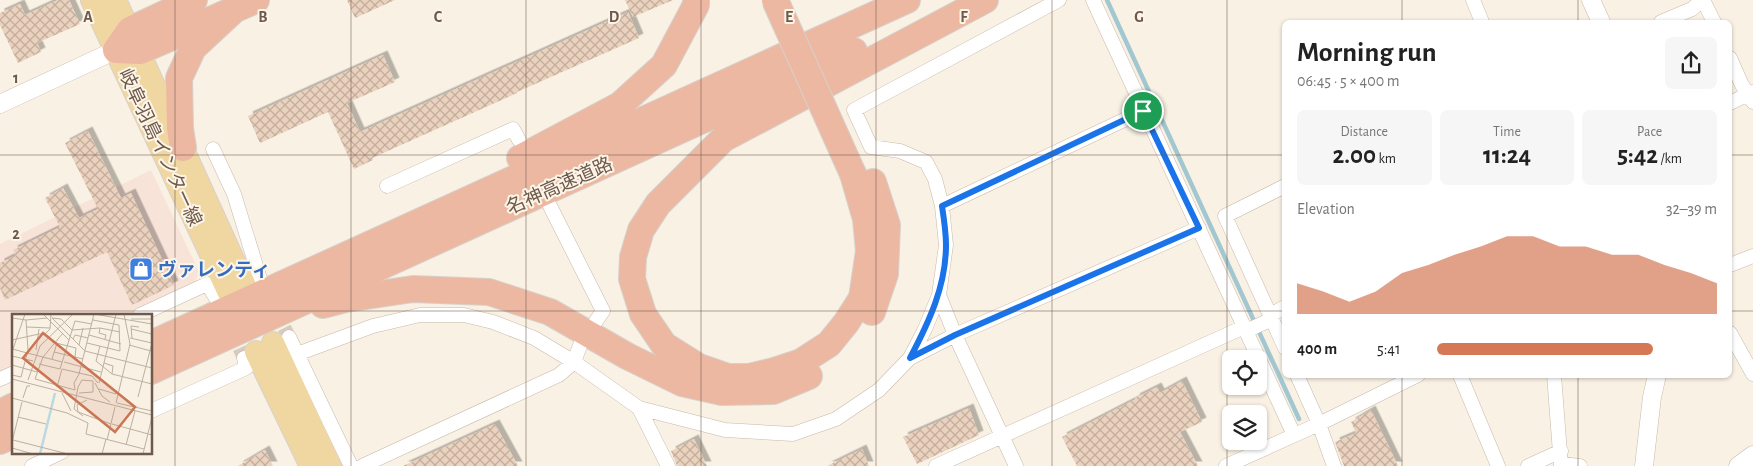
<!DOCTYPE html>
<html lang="en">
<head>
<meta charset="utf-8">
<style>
  body { margin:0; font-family:"Alegreya Sans","Noto Sans JP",sans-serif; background:#f6f6f6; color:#222; height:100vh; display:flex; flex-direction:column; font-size:19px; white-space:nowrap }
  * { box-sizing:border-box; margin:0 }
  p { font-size:16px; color:#767676 }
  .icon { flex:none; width:28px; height:28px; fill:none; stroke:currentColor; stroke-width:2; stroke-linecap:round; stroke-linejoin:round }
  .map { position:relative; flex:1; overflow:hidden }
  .details { position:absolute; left:1282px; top:20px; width:450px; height:358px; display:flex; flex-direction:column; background:#fff; border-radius:8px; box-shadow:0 1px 4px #0004 }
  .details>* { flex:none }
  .fabs { position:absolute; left:1222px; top:350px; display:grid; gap:10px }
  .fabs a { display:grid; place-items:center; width:45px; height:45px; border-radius:8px; background:#fff; box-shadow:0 1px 4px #0004; font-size:25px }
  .pin { position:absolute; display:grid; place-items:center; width:42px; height:42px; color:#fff; margin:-21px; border:2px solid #fff; border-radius:50%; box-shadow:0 1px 5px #0007 }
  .round { display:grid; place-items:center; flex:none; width:52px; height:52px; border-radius:8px; background:#f6f6f6 }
  .headline { display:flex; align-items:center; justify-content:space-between; height:85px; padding:0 15px }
  h1 { font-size:28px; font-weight:700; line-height:38px }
  .metrics { display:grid; grid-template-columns:repeat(3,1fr); gap:8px; height:85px; padding:5px 15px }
  .metrics div { display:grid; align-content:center; border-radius:8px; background:#f6f6f6; text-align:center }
  .metrics b { font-size:25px; font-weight:700 }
  .metrics small { font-size:14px; font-weight:400 }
  .metrics p { font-size:14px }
  .chart { height:140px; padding:10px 15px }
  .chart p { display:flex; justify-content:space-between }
  .chart svg { width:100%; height:90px; margin-top:5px; fill:#d57856; opacity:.7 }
  ul { padding:0 15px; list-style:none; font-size:16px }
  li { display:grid; grid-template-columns:80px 60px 1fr; align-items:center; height:38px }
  li i { height:12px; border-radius:6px; background:#d57856 }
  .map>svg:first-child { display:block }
</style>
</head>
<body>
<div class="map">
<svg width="1753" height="466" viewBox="0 0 1753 466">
  <defs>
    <pattern id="building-cross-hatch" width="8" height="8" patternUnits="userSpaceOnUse" patternTransform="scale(1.25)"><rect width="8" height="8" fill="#ebd2be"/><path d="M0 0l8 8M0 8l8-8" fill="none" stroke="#c3ad9d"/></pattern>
    <filter id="shadow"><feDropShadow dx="4.5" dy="-4.5" stdDeviation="0" flood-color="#0004"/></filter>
  </defs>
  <rect width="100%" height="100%" fill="#f9f1e3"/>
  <path fill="#f8e3d8" d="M 151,170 L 199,272 L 193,286 L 128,315 L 14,315 L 14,366 L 0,372 L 0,244 Z"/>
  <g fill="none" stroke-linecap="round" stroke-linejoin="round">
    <path stroke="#a2c7d0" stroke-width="4.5" d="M 1107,0 L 1299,419"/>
  </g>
  <path fill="url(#building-cross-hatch)" filter="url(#shadow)" d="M 58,0 L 69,0 L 80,24 L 37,43 L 41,52 L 18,63 L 0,25 L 0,13 L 20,4 L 25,15 Z
    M 347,0 L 395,0 L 355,18 Z
    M 625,0 L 673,0 L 633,17 Z
    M 628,12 L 639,38 L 517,92 L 517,93 L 372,158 L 373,160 L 354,169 L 328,112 L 260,143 L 248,116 L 383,55 L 395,82 L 347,103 L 360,132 Z
    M 88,131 L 121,198 L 131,193 L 174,285 L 132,305 L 107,252 L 5,300 L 0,288 L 0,263 L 16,255 L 13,250 L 60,227 L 45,198 L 63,188 L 79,218 L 98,209 L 65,143 Z
    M 1182,381 L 1202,422 L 1180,432 L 1198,466 L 1077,466 L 1062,437 L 1136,399 L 1135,398 L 1157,387 L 1160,393 Z
    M 969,408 L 979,435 L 917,464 L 903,437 Z
    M 1371,410 L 1398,466 L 1344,466 L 1335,442 L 1356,433 L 1351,422 Z
    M 495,424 L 518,466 L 403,466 Z
    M 694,439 L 707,466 L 677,466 L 671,451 Z
    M 862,449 L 869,466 L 827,466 Z
    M 265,450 L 273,466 L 238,466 Z"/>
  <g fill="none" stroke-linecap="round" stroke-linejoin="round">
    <path stroke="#d6cbbd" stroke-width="14" stroke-dasharray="14 7" stroke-linecap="butt" d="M 275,309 L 289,337
      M 231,329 L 244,358"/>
    <g stroke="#c8b9ab" stroke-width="15">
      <path id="minor" d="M 1093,0 L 1259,359
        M 1473,0 L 1482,22
        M 1703,0 L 1714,22
        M 1661,22 L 1692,9 L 1702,0
        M 1730,58 L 1742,85 L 1753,102
        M 1730,103 L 1753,92
        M 213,149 L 234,194 L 261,282
        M 387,186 L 513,129 L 519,140
        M 1285,186 L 1225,216 L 1285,348
        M 550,206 L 603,311 L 596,321
        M 942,206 L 1143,111
        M 1730,265 L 1753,256
        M 140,315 L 207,284 L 218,301
        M 1270,315 L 1285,307
        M 1246,331 L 1272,319
        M 1730,333 L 1753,374
        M 289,337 L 351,466
        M 297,354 L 373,326 L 420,315 L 464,315 L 493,322 L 534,338 L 574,362 L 639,408 L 725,430 L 793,434 L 836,419 L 879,390 L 910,358 L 955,335 L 1199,228
        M 910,358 L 925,329 L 939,295
        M 1259,359 L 1294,435
        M 1297,375 L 1319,424 L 1334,466
        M 1460,375 L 1498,466
        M 1554,375 L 1561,466
        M 0,379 L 14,373
        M 639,408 L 668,466
        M 151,411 L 246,368 L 244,358
        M 1561,464 L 1580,466
        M 32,466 L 62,452
        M 362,466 L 559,375 L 574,362 L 582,340
        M 936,466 L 1244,327
        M 1016,466 L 955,335 L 939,295 L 946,245 L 942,206 L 935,179 L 926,162 L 900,151 L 871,147 L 854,110 L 1059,0
        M 1226,466 L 1319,424 L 1418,375
        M 1528,466 L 1561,451"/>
    </g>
    <g stroke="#c8b9ab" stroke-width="19">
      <path id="tertiary" d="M 1591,0 L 1601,22
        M 0,104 L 116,50
        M 1644,466 L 1652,397 L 1657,375
        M 1738,466 L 1753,455"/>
    </g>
    <g stroke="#d6d1cd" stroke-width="24">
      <path id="primary" d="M 92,0 L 230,295
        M 115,0 L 246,288
        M 273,343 L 330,466
        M 256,352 L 311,466"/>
    </g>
    <g stroke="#d6d1cd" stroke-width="28">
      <path id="motorway" d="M 116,50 L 140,51 L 256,0
        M 116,50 L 130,30 L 194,0
        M 183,148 L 180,128 L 179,78 L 193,48 L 235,9
        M 520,158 L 620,105 L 664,65 L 696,5 L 696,0
        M 853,174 L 866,219 L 869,251 L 862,298 L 846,323 L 829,344 L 801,362 L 774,371 L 749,377 L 728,377 L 699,367 L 664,345 L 643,314 L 632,279 L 633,257 L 641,230 L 658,204 L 723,139 L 985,0
        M 323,305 L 346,299 L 413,289 L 489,292 L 550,312 L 627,356 L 682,383 L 722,392 L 773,391 L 809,376
        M 872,312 L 885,274 L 887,225 L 873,182
        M 151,344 L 907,0
        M 151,371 L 854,51
        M 0,413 L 14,406
        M 0,441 L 14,435"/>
    </g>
    <use href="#minor" stroke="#fff" stroke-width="14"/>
    <use href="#tertiary" stroke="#fff" stroke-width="18"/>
    <use href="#primary" stroke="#f0d7a2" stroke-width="22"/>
    <use href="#motorway" stroke="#ecb8a1" stroke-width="26"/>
    <g stroke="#d6d1cd" stroke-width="28" stroke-linecap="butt">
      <path id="motorway-bridge" d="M 775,0 L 853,174"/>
    </g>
    <use href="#motorway-bridge" stroke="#ecb8a1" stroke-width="26"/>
  </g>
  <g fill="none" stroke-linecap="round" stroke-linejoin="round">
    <g stroke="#fff" stroke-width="10">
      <path id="route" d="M 1143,111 L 1199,228 L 955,335 L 910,358 C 929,322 946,286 946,245 C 946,232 944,219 942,206 Z"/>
    </g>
    <use href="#route" stroke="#1a73e8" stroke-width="6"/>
  </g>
  <path fill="none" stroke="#6e5a4c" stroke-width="1" stroke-opacity="0.55" d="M 175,0 L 175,466M 351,0 L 351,466M 526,0 L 526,466M 701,0 L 701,466M 876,0 L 876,466M 1052,0 L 1052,466M 1227,0 L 1227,466M 1402,0 L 1402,22M 1578,0 L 1578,22M 0,155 L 1285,155M 1730,155 L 1753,155M 0,311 L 1285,311M 1730,311 L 1753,311M 1402,375 L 1402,466M 1578,375 L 1578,466"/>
  <defs>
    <g id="shop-square" transform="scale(1.25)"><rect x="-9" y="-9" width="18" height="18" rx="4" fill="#3f7fe0" stroke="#fcf5e8"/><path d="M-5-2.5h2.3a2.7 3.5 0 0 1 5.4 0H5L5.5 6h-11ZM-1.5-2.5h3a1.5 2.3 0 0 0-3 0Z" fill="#fff"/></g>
  </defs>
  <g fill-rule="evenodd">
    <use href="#shop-square" x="141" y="269"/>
  </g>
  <g text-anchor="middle" stroke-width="4" stroke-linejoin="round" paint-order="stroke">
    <g font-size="19" fill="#6e5a4c" stroke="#fcf5e8">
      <text transform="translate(161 147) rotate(65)" y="7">岐阜羽島インター線</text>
      <text transform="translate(559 185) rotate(-24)" y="7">名神高速道路</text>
    </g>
    <g font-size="19" font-weight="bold" fill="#366cbe" stroke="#fcf5e8" text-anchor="start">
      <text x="158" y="276">ヴァレンティ</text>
    </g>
  </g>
  <g transform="translate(12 314)">
    <rect width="140" height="140" fill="#f9f1e3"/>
    <path fill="none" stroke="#bad9e0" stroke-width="2.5" d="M 28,140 L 43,79"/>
    <path fill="none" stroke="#bdb0a2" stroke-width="1" d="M 31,0 L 57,26M 82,0 L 140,10M 0,4 L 14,6 L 35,4M 40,4 L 73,37 L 140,54M 40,4 L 49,5 L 60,16M 119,5 L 139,5M 15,13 L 38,14M 88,14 L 87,19 L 94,21 L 93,25M 119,15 L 140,20M 60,16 L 88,14 L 108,18M 51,19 L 31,43 L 23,65 L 63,76 L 62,69 L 67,60 L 82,0M 33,20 L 38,15 L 39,0M 77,21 L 109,30M 118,24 L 140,29M 120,24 L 119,12 L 127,13M 61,25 L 63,21 L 76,24M 0,26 L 27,20 L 33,20 L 41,27M 40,28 L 64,34 L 63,43M 75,29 L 108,37 L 107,11 L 81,6M 67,31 L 71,14M 117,31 L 139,37M 88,32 L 84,47 L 100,60 L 140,70M 0,35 L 50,48M 1,35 L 13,0M 24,36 L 27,15M 42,38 L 71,45M 0,42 L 21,47M 40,45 L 45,29M 52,48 L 89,58M 92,49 L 101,52 L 100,60M 27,50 L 48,55 L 63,7 L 80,10M 0,51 L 25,58M 50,55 L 80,62 L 86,69M 0,61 L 9,63 L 16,36 L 14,6M 0,65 L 140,101M 16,66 L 28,32 L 61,0M 83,69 L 90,82 L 98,88M 87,69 L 104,0M 45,73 L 50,55M 87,75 L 104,80M 50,79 L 59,97M 67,79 L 81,78 L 81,67 L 70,66 L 66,73 L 62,95 L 71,102M 126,83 L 140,29M 0,84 L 55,99 L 76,109 L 74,120 L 132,135M 11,84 L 15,72 L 18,72M 75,86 L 65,91 L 66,98 L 99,110M 104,89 L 118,30 L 112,0M 105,89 L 140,97M 6,103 L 34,110M 100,110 L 140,121M 1,126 L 56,140M 95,126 L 103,93M 0,128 L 10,88M 114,131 L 123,97M 0,134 L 21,140M 90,140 L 94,125M 131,140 L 140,103"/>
    <path fill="#cb7555" fill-opacity="0.15" stroke="#cb7555" stroke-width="2.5" d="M 31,19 L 123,93 L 103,118 L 11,44 Z"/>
    <rect width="140" height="140" fill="none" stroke="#6e5a4c" stroke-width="2.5"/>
  </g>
  <g font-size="16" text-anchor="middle" font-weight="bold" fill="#6e5a4c" stroke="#fcf5e8" stroke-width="4" stroke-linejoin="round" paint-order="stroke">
    <text x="88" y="22">A</text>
    <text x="263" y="22">B</text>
    <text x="438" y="22">C</text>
    <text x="614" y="22">D</text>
    <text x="789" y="22">E</text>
    <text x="964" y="22">F</text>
    <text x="1139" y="22">G</text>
    <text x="16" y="83">1</text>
    <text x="16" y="239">2</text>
  </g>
</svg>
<div class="fabs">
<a><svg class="icon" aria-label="locate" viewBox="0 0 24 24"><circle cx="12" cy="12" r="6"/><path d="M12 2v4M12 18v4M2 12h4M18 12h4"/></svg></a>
<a><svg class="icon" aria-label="layers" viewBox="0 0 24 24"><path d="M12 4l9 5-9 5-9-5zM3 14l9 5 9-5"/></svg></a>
</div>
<div class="pin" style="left:1143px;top:111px;background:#1e9e55"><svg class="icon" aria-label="arrive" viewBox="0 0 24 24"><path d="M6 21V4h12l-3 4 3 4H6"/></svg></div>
<section class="details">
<div class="headline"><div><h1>Morning run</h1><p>06:45 · 5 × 400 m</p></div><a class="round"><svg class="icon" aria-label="share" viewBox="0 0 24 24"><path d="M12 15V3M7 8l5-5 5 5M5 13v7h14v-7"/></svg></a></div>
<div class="metrics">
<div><p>Distance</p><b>2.00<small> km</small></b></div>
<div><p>Time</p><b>11:24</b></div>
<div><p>Pace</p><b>5:42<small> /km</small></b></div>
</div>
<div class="chart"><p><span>Elevation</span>32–39 m</p>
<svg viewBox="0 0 160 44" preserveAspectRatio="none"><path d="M0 44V29L10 33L20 38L30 33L40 24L50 20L60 15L70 11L80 6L90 6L100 11L110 11L120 15L130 15L140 20L150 24L160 29V44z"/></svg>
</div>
<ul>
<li><b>400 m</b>5:41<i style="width:77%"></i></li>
</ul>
</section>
</div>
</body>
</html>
